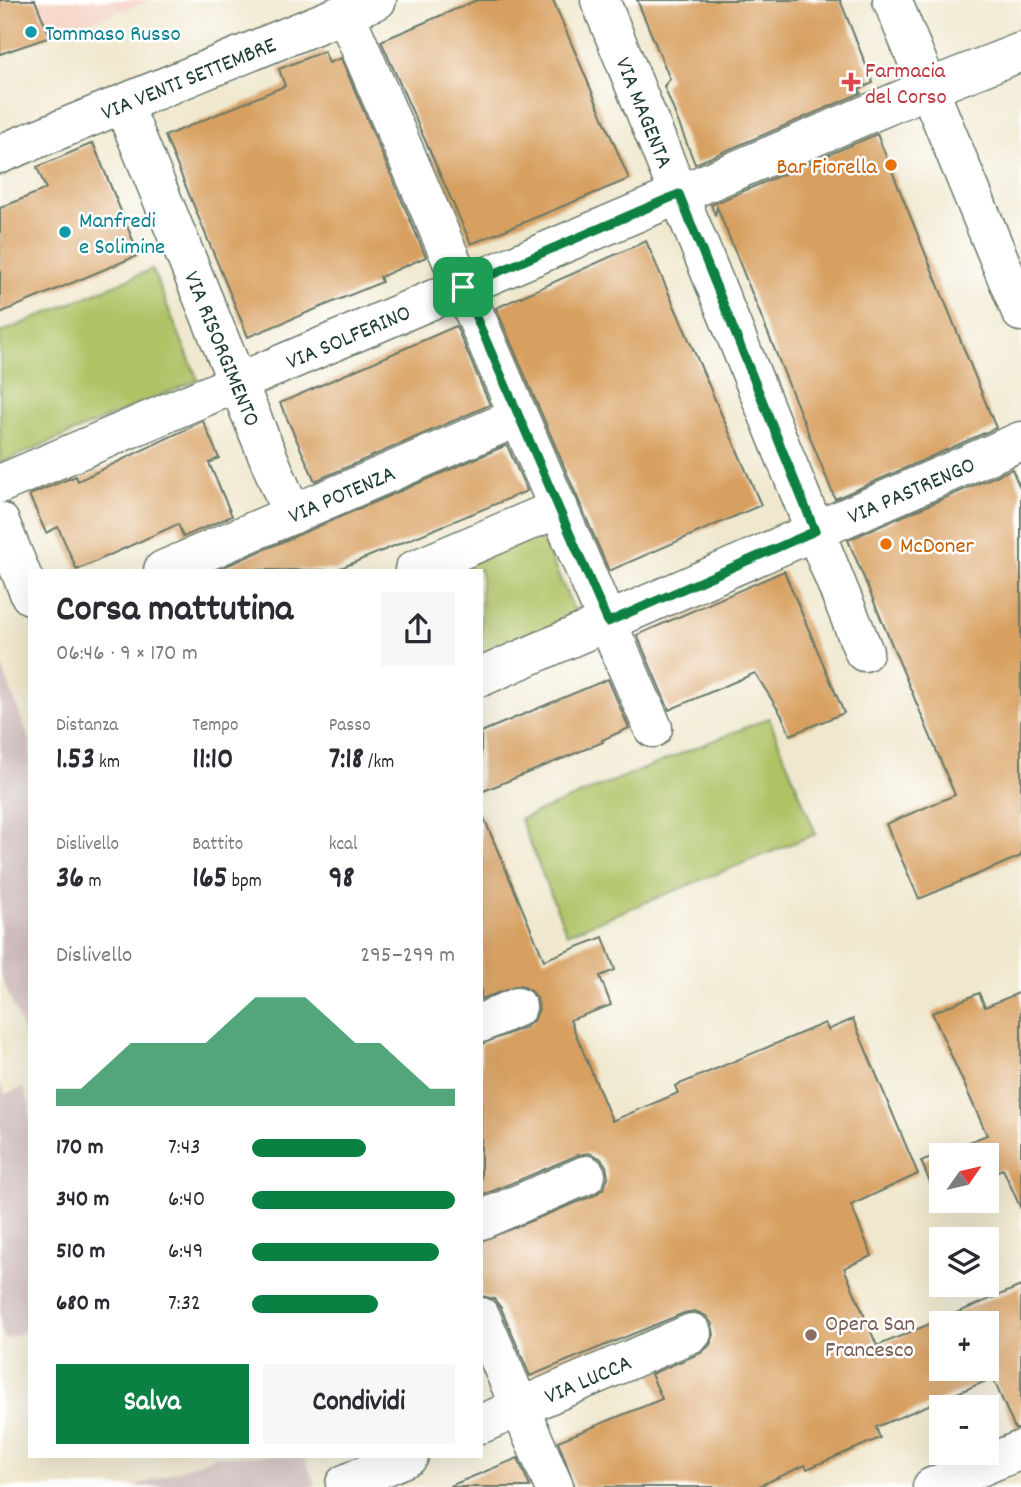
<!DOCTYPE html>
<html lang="it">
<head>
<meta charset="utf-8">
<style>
  body { margin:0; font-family:Dekko,sans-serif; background:#f7f7f7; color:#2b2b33; height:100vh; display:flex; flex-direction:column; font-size:26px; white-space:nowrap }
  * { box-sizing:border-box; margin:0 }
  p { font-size:23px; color:#7c7c81 }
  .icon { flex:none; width:38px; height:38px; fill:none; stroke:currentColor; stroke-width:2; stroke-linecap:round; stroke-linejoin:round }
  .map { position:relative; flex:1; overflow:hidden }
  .sheet { position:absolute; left:28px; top:569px; width:455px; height:889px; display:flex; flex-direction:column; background:#fff; border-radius:0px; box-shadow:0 7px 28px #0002 }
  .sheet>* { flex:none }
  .needle { width:46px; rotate:56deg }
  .buttons { position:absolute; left:929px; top:1143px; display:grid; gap:14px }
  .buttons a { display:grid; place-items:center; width:70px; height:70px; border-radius:0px; background:#fff; box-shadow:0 7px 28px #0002; font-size:35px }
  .pin { position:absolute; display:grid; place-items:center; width:60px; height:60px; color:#fff; margin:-30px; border-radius:14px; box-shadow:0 4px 10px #0006 }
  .round { display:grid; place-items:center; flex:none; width:74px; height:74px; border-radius:0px; background:#f7f7f7 }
  .head { display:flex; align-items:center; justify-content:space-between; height:119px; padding:0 28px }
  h1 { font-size:38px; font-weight:800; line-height:52px }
  .stats { display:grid; grid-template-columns:repeat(3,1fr); gap:10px; height:119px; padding:7px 28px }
  .stats div { display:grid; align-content:center }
  .stats b { font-size:30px; font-weight:800 }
  .stats small { font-size:19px; font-weight:400 }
  .stats p { font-size:19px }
  .chart { height:196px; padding:14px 28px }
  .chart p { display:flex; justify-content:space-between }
  .chart svg { width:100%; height:126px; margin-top:7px; fill:#0b8043; opacity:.7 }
  .button { display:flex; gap:14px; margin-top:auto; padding:14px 28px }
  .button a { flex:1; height:80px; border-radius:0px; background:#0b8043; color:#fff; font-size:28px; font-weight:800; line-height:80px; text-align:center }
  .button a+a { background:#f7f7f7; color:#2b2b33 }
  ul { padding:0 28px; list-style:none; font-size:23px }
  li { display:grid; grid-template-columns:112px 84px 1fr; align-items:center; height:52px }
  li i { height:18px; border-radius:9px; background:#0b8043 }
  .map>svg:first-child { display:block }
</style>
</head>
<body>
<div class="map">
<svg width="1021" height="1487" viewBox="0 0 1021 1487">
  <rect width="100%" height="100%" fill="#fff"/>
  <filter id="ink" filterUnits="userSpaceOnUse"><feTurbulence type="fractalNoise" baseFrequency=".0143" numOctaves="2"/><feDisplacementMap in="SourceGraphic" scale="14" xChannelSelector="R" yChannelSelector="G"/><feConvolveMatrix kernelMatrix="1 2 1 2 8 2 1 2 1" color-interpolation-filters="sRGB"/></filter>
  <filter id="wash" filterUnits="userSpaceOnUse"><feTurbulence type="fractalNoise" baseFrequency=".00686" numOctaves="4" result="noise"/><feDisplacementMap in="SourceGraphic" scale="28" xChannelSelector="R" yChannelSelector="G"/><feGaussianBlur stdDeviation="1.57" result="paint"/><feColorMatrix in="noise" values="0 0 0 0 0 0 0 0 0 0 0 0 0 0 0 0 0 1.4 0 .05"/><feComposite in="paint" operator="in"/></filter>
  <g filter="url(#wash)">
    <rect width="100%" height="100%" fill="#f0e8ce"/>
    <path fill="#f5d2c3" d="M 0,0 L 152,0 L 0,54 Z"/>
    <path fill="#d1bfbd" d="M 0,661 L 30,742 L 30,1046 L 0,974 Z
      M 0,1082 L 5,1094 L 23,1088 L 30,1106 L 30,1329 L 5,1339 L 0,1326 Z
      M 216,1456 L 304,1456 L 316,1487 L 134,1487 Z"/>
    <path fill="#afc265" stroke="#67804c" stroke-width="2" d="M 152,269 L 198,380 L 0,463 L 0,333 Z
      M 539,533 L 577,616 L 481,659 L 481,570 L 455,570 Z
      M 769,718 L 816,834 L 567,934 L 520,819 Z"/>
    <g id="blocks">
      <path fill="#d8a061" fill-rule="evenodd" d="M 0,0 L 35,0 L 50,37 L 0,54 Z
        M 477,0 L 553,0 L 629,179 L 471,244 L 381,41 Z
        M 637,0 L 840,0 L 873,83 L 859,89 L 861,93 L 695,164 L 664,86 L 670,79 Z
        M 324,51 L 329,63 L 341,58 L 426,257 L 380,277 L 382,282 L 248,337 L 165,136 L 285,86 L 279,69 Z
        M 877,134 L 996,428 L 835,499 L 717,207 L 715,215 L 711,205 Z
        M 93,143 L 139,255 L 0,313 L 0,208 L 46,189 L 37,167 Z
        M 646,241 L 761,505 L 609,571 L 496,308 Z
        M 456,326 L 490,405 L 315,481 L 280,403 Z
        M 203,421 L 219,458 L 209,463 L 232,516 L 183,537 L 178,524 L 77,570 L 58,527 L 46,533 L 29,495 L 76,476 L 78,481 Z
        M 507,445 L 527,491 L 336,570 L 217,570 Z
        M 1012,469 L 1021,490 L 1021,856 L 919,899 L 886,824 L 955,795 L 848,540 Z
        M 784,571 L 844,713 L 790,735 L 782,716 L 755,673 L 669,710 L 637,635 Z
        M 608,679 L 629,728 L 602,740 L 603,742 L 481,792 L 481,732 Z
        M 481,811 L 544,960 L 603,937 L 615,970 L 600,976 L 611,1005 L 570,1020 L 612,1121 L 678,1093 L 675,1086 L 825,1023 L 828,1030 L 853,1019 L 918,1174 L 851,1205 L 872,1256 L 844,1268 L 877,1346 L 1021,1286 L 1021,1429 L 1015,1429 L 993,1378 L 876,1427 L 880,1438 L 807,1469 L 805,1465 L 757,1487 L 575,1487 L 558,1441 L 662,1399 L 651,1374 L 701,1353 L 710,1345 L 714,1335 L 712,1324 L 706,1316 L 695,1311 L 684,1313 L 530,1376 L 501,1308 L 494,1299 L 481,1296 L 481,1241 L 595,1195 L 604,1188 L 608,1177 L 606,1166 L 600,1158 L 589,1153 L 578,1155 L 481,1196 L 481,1044 L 526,1027 L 535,1019 L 539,1009 L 537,998 L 530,990 L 520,985 L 481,999 ZM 942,1323 L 987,1323 L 987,1368 L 942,1368 Z
        M 1021,992 L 1021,1209 L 1003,1169 L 987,1175 L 987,1155 L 942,1155 L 942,1191 L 935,1194 L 921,1161 L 987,1135 L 932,1013 L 979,993 L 985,1007 Z
        M 518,1458 L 530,1487 L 450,1487 L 450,1486 Z"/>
    </g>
  </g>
  <g filter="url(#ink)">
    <use href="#blocks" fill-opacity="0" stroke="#68796a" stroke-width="2"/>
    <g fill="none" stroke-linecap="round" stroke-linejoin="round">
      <g stroke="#68796a" stroke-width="41">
        <g id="minor">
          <path id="s1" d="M 600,0 L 864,652"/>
          <path d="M 345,13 L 653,728"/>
          <path id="s2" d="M 123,104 L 292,515"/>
          <path id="s3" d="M 0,484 L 929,88 L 1021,52"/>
          <path d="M 0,522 L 30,595"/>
          <path id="s4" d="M 163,570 L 518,417"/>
          <path d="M 414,570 L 559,508"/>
          <path id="s5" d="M 481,677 L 1021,441"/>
          <path d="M 481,1023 L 517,1007"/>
          <path d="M 481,1220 L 586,1175"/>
          <path d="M 481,1317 L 554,1487"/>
          <path id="s6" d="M 481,1424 L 692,1333"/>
          <path d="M 345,1484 L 409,1456"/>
        </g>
      </g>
      <g stroke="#68796a" stroke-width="41">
        <g id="tertiary">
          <path d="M 892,0 L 1021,312"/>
          <path id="s7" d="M 0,154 L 377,0"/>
        </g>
      </g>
      <g stroke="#68796a" stroke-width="41">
        <path id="secondary" d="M 932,1487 L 1021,1450"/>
      </g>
      <use href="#minor" stroke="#fff" stroke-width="38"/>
      <use href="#tertiary" stroke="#fff" stroke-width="38"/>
      <use href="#secondary" stroke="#fff" stroke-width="38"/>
    </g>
  </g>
  <g fill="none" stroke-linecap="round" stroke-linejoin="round" filter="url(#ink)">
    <g stroke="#fff" stroke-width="14">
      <path id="route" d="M 679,194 L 815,531 L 608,622 L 463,287 Z"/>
    </g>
    <use href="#route" stroke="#0b8043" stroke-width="9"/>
  </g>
  <g fill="#0f9aa8" stroke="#fff" stroke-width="2.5">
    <circle cx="31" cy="32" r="7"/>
    <circle cx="65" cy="232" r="7"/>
  </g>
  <path fill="#e0444e" stroke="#fff" stroke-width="2.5" d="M847.5 71.5h7v7h7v7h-7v7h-7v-7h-7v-7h7z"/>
  <g fill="#e8710a" stroke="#fff" stroke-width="2.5">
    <circle cx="891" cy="165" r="7"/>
    <circle cx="886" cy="544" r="7"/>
  </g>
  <circle fill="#8d6e63" stroke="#fff" stroke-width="2.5" cx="811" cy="1335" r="7"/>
  <g text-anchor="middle" stroke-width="5" stroke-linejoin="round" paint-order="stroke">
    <g font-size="23" fill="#0d838f" stroke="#fff" text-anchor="start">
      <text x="45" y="40">Tommaso Russo</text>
      <text x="79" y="227">Manfredi<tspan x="79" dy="26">e Solimine</tspan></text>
    </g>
    <g font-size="23" fill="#be3a42" stroke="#fff" text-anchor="start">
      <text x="865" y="77">Farmacia<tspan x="865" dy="26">del Corso</tspan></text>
    </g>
    <g font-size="23" fill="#1f3d34" stroke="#fff">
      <text dy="8" stroke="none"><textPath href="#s7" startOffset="203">VIA VENTI SETTEMBRE</textPath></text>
      <text dy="8" stroke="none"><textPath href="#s1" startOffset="121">VIA MAGENTA</textPath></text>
      <text dy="8" stroke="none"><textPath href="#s3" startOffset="378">VIA SOLFERINO</textPath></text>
      <text dy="8" stroke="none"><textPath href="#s2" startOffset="264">VIA RISORGIMENTO</textPath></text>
      <text dy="8" stroke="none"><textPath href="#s5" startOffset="469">VIA PASTRENGO</textPath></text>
      <text dy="8" stroke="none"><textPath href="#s4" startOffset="194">VIA POTENZA</textPath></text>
      <text dy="8" stroke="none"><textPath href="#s6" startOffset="116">VIA LUCCA</textPath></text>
    </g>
    <g font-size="23" fill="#c56008" stroke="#fff" text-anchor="end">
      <text x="877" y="173">Bar Fiorella</text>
      <text x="900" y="552" text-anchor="start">McDoner</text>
    </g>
    <g font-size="23" fill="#785e54" stroke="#fff" text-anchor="start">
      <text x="825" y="1330">Opera San<tspan x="825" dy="26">Francesco</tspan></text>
    </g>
  </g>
</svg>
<div class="buttons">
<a><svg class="needle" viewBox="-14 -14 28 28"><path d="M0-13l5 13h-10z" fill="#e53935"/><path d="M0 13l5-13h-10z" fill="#7c7c81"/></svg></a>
<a><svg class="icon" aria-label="layers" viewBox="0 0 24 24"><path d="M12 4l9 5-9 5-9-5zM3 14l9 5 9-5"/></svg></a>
<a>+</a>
<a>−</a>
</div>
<div class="pin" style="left:463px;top:287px;background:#1e9e55"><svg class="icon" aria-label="arrive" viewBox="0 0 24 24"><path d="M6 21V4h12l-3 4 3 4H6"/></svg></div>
<section class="sheet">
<div class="head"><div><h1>Corsa mattutina</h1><p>06:46 · 9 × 170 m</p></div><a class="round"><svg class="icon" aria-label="share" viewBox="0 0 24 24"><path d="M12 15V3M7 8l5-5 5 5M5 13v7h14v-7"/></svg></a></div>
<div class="stats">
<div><p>Distanza</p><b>1.53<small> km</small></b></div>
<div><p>Tempo</p><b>11:10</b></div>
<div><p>Passo</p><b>7:18<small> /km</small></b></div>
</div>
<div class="stats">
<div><p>Dislivello</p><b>36<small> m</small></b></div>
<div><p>Battito</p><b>165<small> bpm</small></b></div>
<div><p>kcal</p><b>98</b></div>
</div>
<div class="chart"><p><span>Dislivello</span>295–299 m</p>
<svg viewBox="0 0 160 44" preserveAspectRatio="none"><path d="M0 44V38L10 38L20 30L30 22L40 22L50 22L60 22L70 14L80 6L90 6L100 6L110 14L120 22L130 22L140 30L150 38L160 38V44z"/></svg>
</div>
<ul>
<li><b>170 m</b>7:43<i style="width:56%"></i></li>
<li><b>340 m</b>6:40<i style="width:100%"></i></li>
<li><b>510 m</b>6:49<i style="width:92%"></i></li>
<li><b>680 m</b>7:32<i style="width:62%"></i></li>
</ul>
<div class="button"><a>Salva</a><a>Condividi</a></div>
</section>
</div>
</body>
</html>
